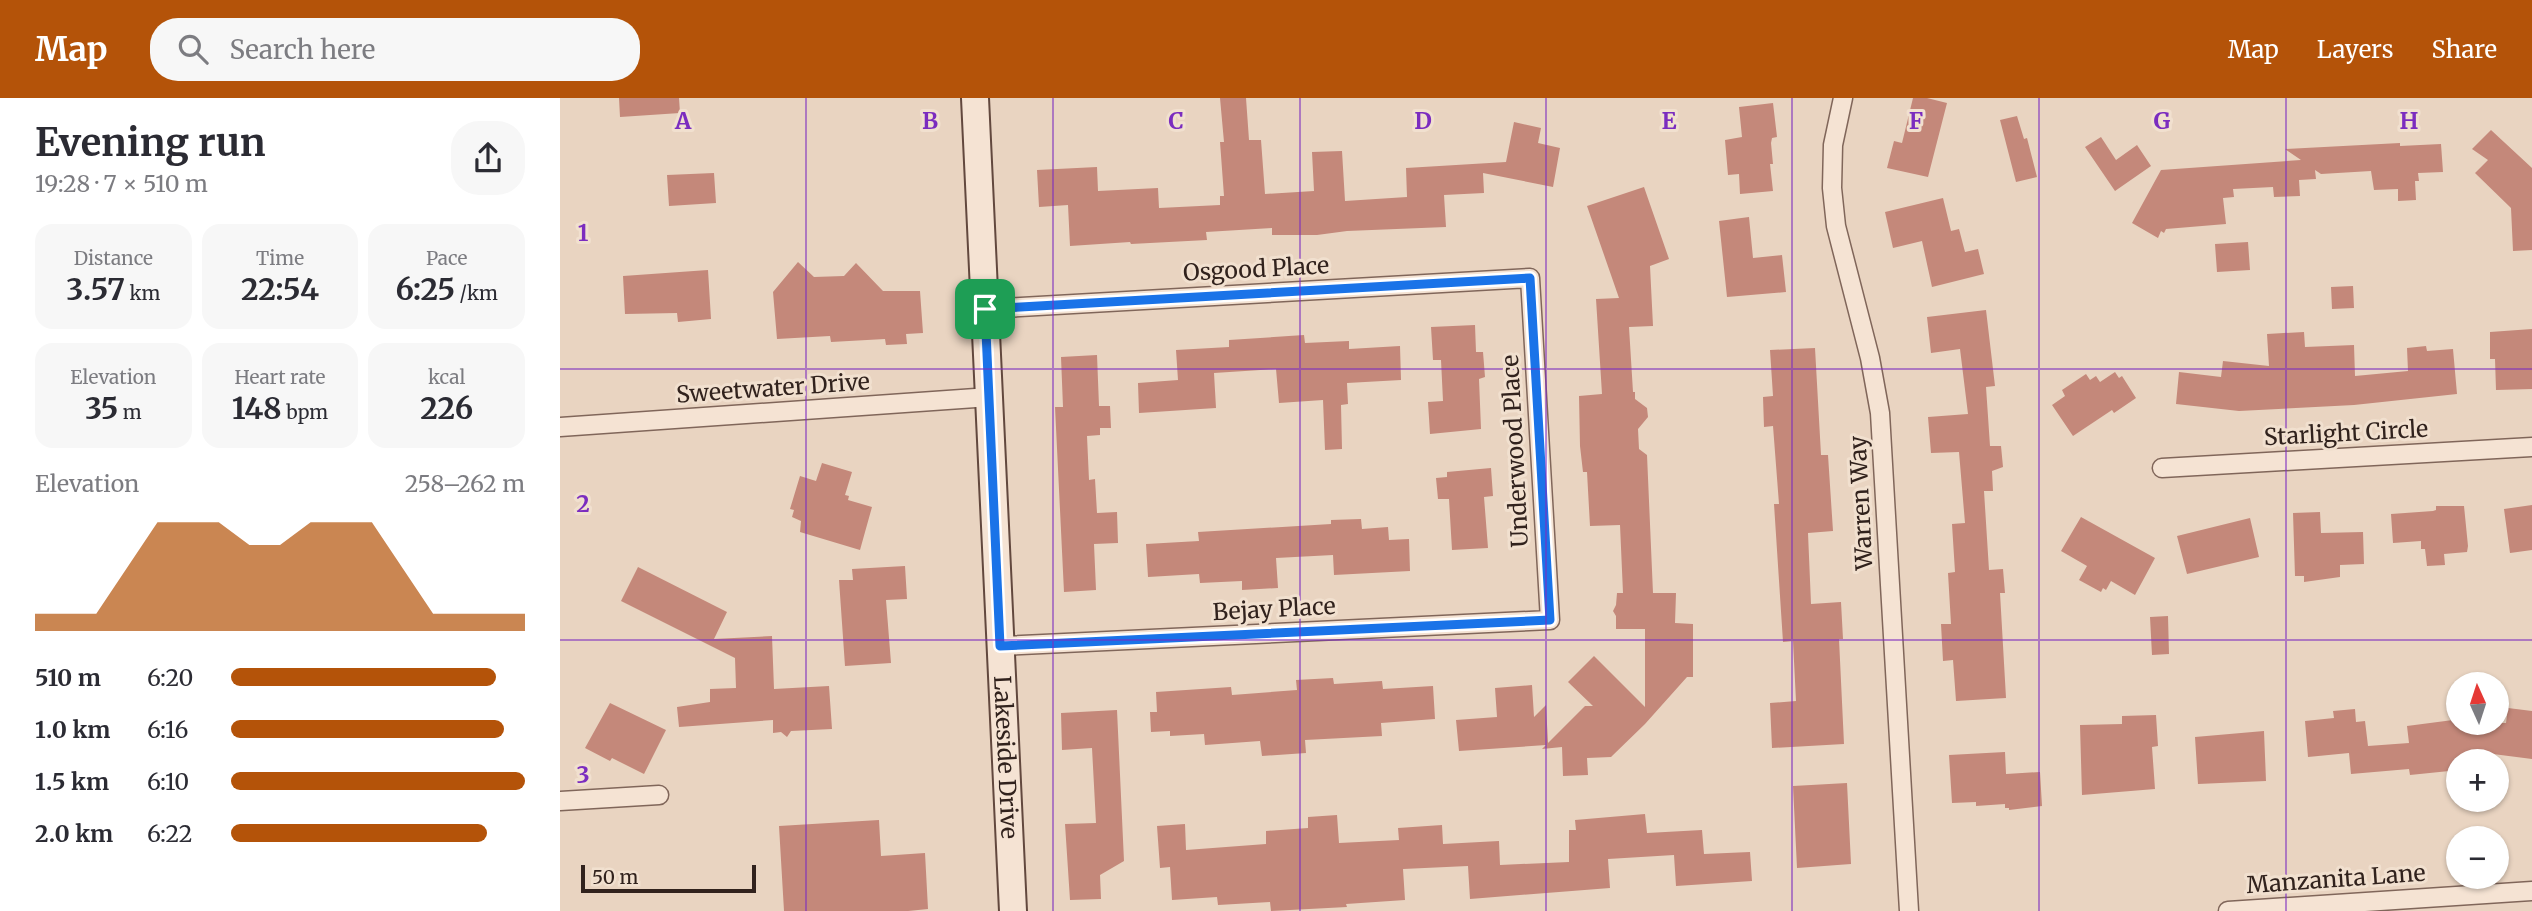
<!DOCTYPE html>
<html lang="en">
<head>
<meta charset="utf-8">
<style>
  body { margin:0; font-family:Merriweather,serif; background:#f7f7f7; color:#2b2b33; height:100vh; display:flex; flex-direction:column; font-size:26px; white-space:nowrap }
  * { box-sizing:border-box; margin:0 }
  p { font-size:23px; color:#7c7c81 }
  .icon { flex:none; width:38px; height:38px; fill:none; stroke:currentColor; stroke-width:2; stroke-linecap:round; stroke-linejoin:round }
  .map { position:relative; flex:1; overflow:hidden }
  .details { display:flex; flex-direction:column; background:#fff; width:560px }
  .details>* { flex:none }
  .needle { width:46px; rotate:357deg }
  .fabs { position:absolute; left:1886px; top:574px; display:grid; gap:14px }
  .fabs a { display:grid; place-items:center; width:63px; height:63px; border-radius:50%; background:#fff; box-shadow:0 2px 5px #0004; font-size:35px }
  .scale { position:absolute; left:21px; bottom:18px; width:175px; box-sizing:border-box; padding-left:7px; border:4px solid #31221d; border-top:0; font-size:19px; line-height:24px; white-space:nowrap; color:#31221d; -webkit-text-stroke:5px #f1e0cf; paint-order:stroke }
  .pin { position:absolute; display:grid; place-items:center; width:60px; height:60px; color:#fff; margin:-30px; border-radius:14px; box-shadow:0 4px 10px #0006 }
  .round { display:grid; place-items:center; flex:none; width:74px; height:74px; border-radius:28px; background:#f7f7f7 }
  .headline { display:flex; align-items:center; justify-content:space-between; height:119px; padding:0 35px }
  h1 { font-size:38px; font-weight:700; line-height:52px }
  .figures { display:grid; grid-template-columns:repeat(3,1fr); gap:10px; height:119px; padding:7px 35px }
  .figures div { display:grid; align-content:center; border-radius:18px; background:#f7f7f7; text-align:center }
  .figures b { font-size:30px; font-weight:700 }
  .figures small { font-size:19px; font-weight:400 }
  .figures p { font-size:19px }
  .chart { height:196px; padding:14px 35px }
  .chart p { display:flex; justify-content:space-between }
  .chart svg { width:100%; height:126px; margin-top:7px; fill:#b45309; opacity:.7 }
  ul { padding:0 35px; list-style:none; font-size:23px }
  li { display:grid; grid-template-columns:112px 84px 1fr; align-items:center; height:52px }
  li i { height:18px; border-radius:9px; background:#b45309 }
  header { display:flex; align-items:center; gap:42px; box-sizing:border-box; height:98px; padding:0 35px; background:#b45309; color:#fff }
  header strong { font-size:33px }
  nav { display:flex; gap:38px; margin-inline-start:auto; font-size:24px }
  .search { width:490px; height:63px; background:#f7f7f7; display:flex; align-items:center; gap:18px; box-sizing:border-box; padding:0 24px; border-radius:28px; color:#7c7c81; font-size:26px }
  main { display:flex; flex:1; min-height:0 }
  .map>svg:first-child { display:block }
</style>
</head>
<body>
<header>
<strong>Map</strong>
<div class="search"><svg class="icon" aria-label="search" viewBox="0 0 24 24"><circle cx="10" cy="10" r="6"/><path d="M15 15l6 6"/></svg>Search here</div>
<nav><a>Map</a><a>Layers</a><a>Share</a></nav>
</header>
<main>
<section class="details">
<div class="headline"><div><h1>Evening run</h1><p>19:28 · 7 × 510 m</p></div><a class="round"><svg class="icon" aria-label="share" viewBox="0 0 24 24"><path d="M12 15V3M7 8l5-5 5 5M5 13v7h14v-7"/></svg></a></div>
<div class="figures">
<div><p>Distance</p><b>3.57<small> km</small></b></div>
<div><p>Time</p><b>22:54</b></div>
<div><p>Pace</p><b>6:25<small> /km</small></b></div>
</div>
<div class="figures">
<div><p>Elevation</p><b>35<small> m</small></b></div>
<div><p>Heart rate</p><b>148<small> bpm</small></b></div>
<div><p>kcal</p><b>226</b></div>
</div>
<div class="chart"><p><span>Elevation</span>258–262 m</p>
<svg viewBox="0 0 160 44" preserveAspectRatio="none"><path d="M0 44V38L10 38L20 38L30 22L40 6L50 6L60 6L70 14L80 14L90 6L100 6L110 6L120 22L130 38L140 38L150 38L160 38V44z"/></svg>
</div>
<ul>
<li><b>510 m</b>6:20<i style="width:90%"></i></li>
<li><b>1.0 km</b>6:16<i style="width:93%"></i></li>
<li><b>1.5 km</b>6:10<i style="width:100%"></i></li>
<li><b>2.0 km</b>6:22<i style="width:87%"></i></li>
</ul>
</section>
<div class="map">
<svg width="1972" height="813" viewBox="0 0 1972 813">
  <rect width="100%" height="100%" fill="#e9d4c1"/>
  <path fill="#c4887a" d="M 59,0 L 119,0 L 120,15 L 60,19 Z
    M 660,0 L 686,0 L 689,42 L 701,42 L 705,96 L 754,93 L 752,54 L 782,53 L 785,103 L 847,99 L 846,70 L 946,64 L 954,24 L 981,30 L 978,45 L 1000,50 L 993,89 L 923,75 L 924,95 L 884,97 L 886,129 L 787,133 L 757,137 L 712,137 L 712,130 L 646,134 L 647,142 L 571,146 L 570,144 L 510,148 L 508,107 L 479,109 L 477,72 L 537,69 L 538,93 L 598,90 L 599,110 L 660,107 L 660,98 L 664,98 L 660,44 L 664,44 Z
    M 1353,0 L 1367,0 L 1387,5 L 1368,79 L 1327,70 L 1334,43 L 1342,45 Z
    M 1213,5 L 1217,39 L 1212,40 L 1211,45 L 1213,66 L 1210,66 L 1213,93 L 1180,96 L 1179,76 L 1168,77 L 1165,42 L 1182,39 L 1179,9 Z
    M 1457,18 L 1464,41 L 1467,40 L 1477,79 L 1456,84 L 1440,22 Z
    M 1931,32 L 1972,70 L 1972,152 L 1953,153 L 1951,110 L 1915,75 L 1928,62 L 1912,51 Z
    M 1541,39 L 1556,62 L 1577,47 L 1591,68 L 1555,93 L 1525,49 Z
    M 1840,45 L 1840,48 L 1881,46 L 1883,74 L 1858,75 L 1859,83 L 1855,83 L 1856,102 L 1838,103 L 1838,91 L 1814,92 L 1811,73 L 1761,76 L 1755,72 L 1756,81 L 1739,82 L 1740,98 L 1714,99 L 1713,89 L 1673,91 L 1674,99 L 1663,100 L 1666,126 L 1606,131 L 1604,135 L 1601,133 L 1598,140 L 1572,125 L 1601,72 L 1741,62 L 1725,51 Z
    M 154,75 L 156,105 L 109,108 L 107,77 Z
    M 1084,89 L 1109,161 L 1090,168 L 1093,228 L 1069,229 L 1073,294 L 1075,294 L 1075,301 L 1087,310 L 1088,319 L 1078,331 L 1079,351 L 1087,357 L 1093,495 L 1116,495 L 1115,525 L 1133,526 L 1133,579 L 1127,579 L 1085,626 L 1051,659 L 1027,660 L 1028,677 L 1003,678 L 1002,649 L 982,651 L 986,647 L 899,653 L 896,622 L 937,619 L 935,590 L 972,587 L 974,619 L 986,607 L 988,645 L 1025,608 L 1033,608 L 1008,584 L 1034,558 L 1085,609 L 1085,531 L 1056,531 L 1056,518 L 1053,513 L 1056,507 L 1057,495 L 1063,495 L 1060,427 L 1030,428 L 1027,374 L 1023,374 L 1020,348 L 1019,298 L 1042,296 L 1036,201 L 1059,200 L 1027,108 Z
    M 1383,100 L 1391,133 L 1399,131 L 1405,154 L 1418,151 L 1424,176 L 1372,189 L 1362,143 L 1333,150 L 1325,114 Z
    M 1189,119 L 1193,160 L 1222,157 L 1226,194 L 1167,199 L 1159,123 Z
    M 1688,144 L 1690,172 L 1657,174 L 1655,146 Z
    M 238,164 L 254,179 L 284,178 L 296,165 L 323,193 L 360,193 L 363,235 L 346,236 L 347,246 L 326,247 L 325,241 L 271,244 L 270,238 L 217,241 L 213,194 Z
    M 148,172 L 151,221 L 118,224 L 117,215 L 65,216 L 63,178 Z
    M 1793,188 L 1794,210 L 1772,211 L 1771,189 Z
    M 1426,212 L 1435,288 L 1426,289 L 1430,348 L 1441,348 L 1443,369 L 1432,373 L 1433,393 L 1424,393 L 1429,472 L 1443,471 L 1445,495 L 1440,495 L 1446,600 L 1396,603 L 1393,562 L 1383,563 L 1381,526 L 1391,526 L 1388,475 L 1395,474 L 1392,426 L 1405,425 L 1399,354 L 1371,355 L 1368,319 L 1408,316 L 1400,251 L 1371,255 L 1367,219 Z
    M 915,227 L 916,254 L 923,254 L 925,279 L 919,281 L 921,331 L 870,336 L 868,304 L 883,303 L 881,262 L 873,262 L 871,229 Z
    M 1972,231 L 1972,291 L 1936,292 L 1935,261 L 1930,261 L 1930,234 Z
    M 1744,234 L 1745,249 L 1794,247 L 1795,278 L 1848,273 L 1847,250 L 1866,248 L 1867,253 L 1893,251 L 1897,296 L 1794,307 L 1679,313 L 1616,306 L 1619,274 L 1661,279 L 1663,263 L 1709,268 L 1707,236 Z
    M 744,237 L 745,245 L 789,243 L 789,251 L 840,248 L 841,282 L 787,285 L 788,306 L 781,307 L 782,351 L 765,352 L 763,302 L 719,305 L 716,271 L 654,275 L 656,310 L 579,315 L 578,285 L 618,282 L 616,252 L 669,249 L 669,242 Z
    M 1255,250 L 1261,357 L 1268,357 L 1273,433 L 1248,435 L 1251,506 L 1281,504 L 1283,541 L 1279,541 L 1284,646 L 1212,650 L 1210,605 L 1236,603 L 1233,543 L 1223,544 L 1214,406 L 1219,406 L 1213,328 L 1204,329 L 1203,299 L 1213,298 L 1210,252 Z
    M 537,257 L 539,308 L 550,308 L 551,330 L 540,330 L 540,337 L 527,338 L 529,382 L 535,381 L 537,415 L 557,414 L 558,445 L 534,446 L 536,492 L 504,494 L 495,309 L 503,309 L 501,259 Z
    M 1555,274 L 1559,280 L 1562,278 L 1576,300 L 1554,315 L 1552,312 L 1513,338 L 1492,307 L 1505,298 L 1502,292 L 1526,276 L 1530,282 L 1536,278 L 1540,284 Z
    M 262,365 L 292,374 L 285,397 L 289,398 L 288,402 L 312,409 L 300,452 L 240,434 L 241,423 L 232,419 L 234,412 L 230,411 L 240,378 L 256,383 Z
    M 931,370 L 933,398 L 924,399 L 928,450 L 892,452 L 889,401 L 878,401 L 876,380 L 887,379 L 887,374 Z
    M 1972,407 L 1972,452 L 1950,455 L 1944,411 Z
    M 1876,408 L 1904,408 L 1908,448 L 1907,454 L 1884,456 L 1885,467 L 1867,468 L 1865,451 L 1861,451 L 1861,443 L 1833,445 L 1831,416 L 1873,413 L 1876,412 Z
    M 1760,414 L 1761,435 L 1803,434 L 1804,466 L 1780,467 L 1780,479 L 1744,484 L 1744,478 L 1735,478 L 1733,415 Z
    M 1521,419 L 1595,460 L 1575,497 L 1551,483 L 1546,492 L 1543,490 L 1541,494 L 1519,482 L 1527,468 L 1501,453 Z
    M 1690,420 L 1699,459 L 1627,476 L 1617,438 Z
    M 801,421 L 802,431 L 828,429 L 829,442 L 849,441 L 850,473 L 774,477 L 773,457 L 716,460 L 718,490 L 682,492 L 682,483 L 640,485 L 639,476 L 588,479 L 586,446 L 639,443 L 638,434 L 771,426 L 771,422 Z
    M 345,468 L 347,501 L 326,502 L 331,565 L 285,568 L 279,482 L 293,482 L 292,471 Z
    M 78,469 L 167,514 L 154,541 L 212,538 L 214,591 L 269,588 L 272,631 L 231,633 L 227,639 L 221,634 L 213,635 L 213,622 L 119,629 L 117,609 L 150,604 L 150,591 L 176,590 L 175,560 L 61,503 Z
    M 1608,518 L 1609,556 L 1592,557 L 1590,519 Z
    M 773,580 L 774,586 L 822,583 L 823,591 L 873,588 L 875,621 L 821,625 L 822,638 L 745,642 L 746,655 L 702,658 L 700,643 L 645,647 L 644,636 L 610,638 L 610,633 L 591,634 L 590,614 L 597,614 L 596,594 L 671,589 L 672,597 L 737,592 L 736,582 Z
    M 50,605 L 106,632 L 84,676 L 52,660 L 50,663 L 25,650 Z
    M 1948,610 L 1972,613 L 1972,661 L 1933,656 L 1934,663 L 1899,663 L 1899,672 L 1850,677 L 1849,671 L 1791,676 L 1789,655 L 1748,659 L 1745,623 L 1774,620 L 1773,613 L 1795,611 L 1796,624 L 1805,623 L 1808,648 L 1849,645 L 1847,628 L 1893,622 L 1893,625 L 1946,625 Z
    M 557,612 L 564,763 L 540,777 L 541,801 L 510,802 L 505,726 L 536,725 L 532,650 L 502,652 L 501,615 Z
    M 1596,617 L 1598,648 L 1592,649 L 1595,691 L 1522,697 L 1520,627 L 1562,626 L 1562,618 Z
    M 1704,633 L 1706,683 L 1638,686 L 1635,639 Z
    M 1445,654 L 1446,676 L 1480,674 L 1482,708 L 1449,712 L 1449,710 L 1445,710 L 1445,706 L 1416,708 L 1416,704 L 1392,705 L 1389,657 Z
    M 1287,685 L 1291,766 L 1237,770 L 1233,688 Z
    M 1085,716 L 1087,735 L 1142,732 L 1144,756 L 1190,754 L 1192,783 L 1116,788 L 1114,757 L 1048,761 L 1050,790 L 910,801 L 908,768 L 843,771 L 845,802 L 786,806 L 787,809 L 711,813 L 710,804 L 658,807 L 657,799 L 612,802 L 610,769 L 600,770 L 597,728 L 625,726 L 626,752 L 706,746 L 706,733 L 748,730 L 748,719 L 777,717 L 779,745 L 839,742 L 838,730 L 882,727 L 883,746 L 939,743 L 940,767 L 1009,764 L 1009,732 L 1016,732 L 1015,722 Z
    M 319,722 L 321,758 L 365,755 L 368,811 L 348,813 L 224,813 L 219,728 Z"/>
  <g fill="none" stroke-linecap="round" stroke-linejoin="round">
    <g stroke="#80665a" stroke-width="21">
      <path id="minor" d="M 1283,0 L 1273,47 L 1272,90 L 1276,128 L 1310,260 L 1320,315 L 1349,813
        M 425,211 L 970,180 L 990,522 L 440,548
        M 0,329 L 430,299
        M 1602,370 L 1972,349
        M 0,703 L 99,697
        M 1668,813 L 1972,793"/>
    </g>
    <g stroke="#62483e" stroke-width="30">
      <g id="secondary">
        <path id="s1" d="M 415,0 L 453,813"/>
      </g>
    </g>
    <use href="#minor" stroke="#f5e3d3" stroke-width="18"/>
    <use href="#secondary" stroke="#f5e3d3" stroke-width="26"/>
  </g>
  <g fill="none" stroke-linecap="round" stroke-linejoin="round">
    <g stroke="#fff" stroke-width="14">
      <path id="route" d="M 970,180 L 990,522 L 440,548 L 425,211 Z"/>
    </g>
    <use href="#route" stroke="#1a73e8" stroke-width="9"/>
  </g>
  <path fill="none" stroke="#7b2cbf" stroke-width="2" stroke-opacity="0.55" d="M 246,0 L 246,813M 493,0 L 493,813M 740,0 L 740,813M 986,0 L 986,813M 1232,0 L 1232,813M 1479,0 L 1479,813M 1726,0 L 1726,813M 0,271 L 1972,271M 0,542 L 1972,542"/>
  <g text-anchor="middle" stroke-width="6" stroke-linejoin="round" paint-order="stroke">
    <g font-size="23" fill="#31221d" stroke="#f1e0cf">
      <text transform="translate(696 171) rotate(-3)" y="8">Osgood Place</text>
      <text transform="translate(213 290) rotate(-4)" y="8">Sweetwater Drive</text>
      <text transform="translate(1786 335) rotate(-3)" y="8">Starlight Circle</text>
      <text transform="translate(955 353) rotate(-93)" y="8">Underwood Place</text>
      <text transform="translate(1301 405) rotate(-93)" y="8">Warren Way</text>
      <text transform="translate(714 511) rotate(-3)" y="8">Bejay Place</text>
      <text dy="8" stroke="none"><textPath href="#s1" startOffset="660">Lakeside Drive</textPath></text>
      <text transform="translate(1776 781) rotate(-4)" y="8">Manzanita Lane</text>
    </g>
  </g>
  <g font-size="23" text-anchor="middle" font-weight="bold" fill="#7b2cbf" stroke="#f1e0cf" stroke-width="6" stroke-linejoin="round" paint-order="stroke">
    <text x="123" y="31">A</text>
    <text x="370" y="31">B</text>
    <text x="616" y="31">C</text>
    <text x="863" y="31">D</text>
    <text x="1109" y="31">E</text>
    <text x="1356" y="31">F</text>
    <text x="1602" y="31">G</text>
    <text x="1849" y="31">H</text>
    <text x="23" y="143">1</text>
    <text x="23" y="414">2</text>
    <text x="23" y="685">3</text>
  </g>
</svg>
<div class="fabs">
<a><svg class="needle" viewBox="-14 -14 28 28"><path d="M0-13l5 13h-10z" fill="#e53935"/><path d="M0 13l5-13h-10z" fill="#7c7c81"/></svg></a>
<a>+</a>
<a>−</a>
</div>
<div class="scale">50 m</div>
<div class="pin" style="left:425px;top:211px;background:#1e9e55"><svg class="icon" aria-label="arrive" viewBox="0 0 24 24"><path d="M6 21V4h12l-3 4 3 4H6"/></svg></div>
</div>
</main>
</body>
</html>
